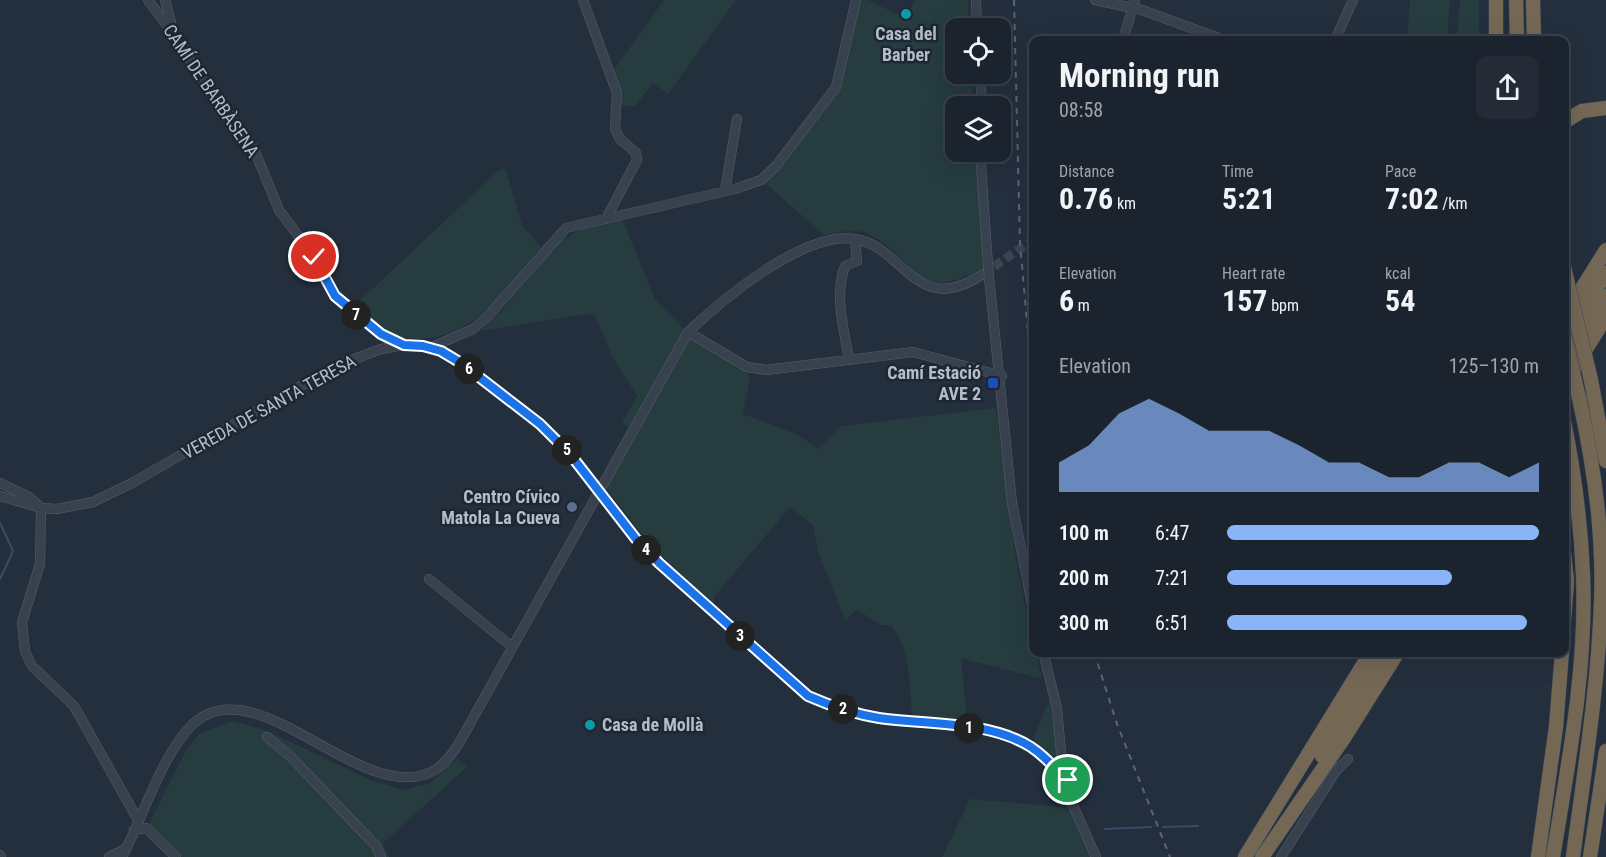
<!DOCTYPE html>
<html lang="en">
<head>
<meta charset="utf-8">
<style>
  body { margin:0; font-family:"Roboto Condensed",sans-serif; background:#242b36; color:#f1f3f6; height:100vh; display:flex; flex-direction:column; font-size:22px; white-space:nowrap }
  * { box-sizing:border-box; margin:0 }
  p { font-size:20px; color:#a0a4aa }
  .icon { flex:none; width:33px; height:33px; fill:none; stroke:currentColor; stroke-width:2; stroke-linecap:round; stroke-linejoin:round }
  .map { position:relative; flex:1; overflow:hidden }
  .side { position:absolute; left:1029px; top:36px; width:540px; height:621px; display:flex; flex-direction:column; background:#1b232e; border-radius:12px; box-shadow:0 6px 24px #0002,0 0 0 2px #39404a }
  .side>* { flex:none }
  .tools { position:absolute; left:945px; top:18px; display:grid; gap:12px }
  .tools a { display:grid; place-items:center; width:66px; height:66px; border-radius:12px; background:#1b232e; box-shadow:0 6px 24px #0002,0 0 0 2px #39404a; font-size:30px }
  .pin { position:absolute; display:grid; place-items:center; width:51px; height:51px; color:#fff; margin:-26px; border:3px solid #fff; border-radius:50%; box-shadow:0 2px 6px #0007 }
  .km { position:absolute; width:30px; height:30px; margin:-15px; border-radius:50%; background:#222; color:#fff; font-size:16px; line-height:30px; text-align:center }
  .round { display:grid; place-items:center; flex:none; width:63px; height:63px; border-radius:12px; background:#242b36 }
  .overview { display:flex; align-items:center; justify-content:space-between; height:102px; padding:0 30px }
  h1 { font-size:33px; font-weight:700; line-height:45px }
  .figures { display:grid; grid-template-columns:repeat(3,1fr); gap:9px; height:102px; padding:6px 30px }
  .figures div { display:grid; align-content:center }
  .figures b { font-size:30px; font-weight:700 }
  .figures small { font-size:16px; font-weight:400 }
  .figures p { font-size:16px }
  .chart { height:168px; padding:12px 30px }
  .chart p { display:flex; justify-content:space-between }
  .chart svg { width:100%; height:108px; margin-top:6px; fill:#8ab4f8; opacity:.7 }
  ul { padding:0 30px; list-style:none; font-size:20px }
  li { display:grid; grid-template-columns:96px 72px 1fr; align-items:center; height:45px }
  li i { height:15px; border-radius:8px; background:#8ab4f8 }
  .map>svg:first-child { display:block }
</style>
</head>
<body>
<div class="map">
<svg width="1606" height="857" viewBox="0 0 1606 857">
  <rect width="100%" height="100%" fill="#242f3e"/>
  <path fill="#263c3f" d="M 664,0 L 736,0 L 668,94 L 653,83 L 635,106 L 623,106 L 619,102 L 613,71 Z
    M 861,0 L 868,0 L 911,21 L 911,9 L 915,0 L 968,0 L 969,28 L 956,28 L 956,74 L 971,74 L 974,106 L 956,106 L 956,152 L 977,152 L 986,266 C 914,309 917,255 866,233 C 852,228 838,233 824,235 L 764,182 L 819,111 L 841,72 Z
    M 1410,0 L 1450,0 L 1447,40 L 1407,40 Z
    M 1460,0 L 1479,0 L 1479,40 L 1457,40 Z
    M 505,168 L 522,225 L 541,247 C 504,294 465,352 396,336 C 381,332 365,317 353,307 L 499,170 Z
    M 622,219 L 655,299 L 682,327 L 750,375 L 743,414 L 797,434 L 818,449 L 841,426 L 996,408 L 1015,553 L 1034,652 L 1036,653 L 1042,679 L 961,658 L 967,719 L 916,717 L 912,713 C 909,682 911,650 891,625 L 880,625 L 857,609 L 845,620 L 819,555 L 813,525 L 790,507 L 714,597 L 714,605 L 648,543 L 600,479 L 628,427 L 622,422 L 637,396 L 611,354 L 596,318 L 592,314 L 581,315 L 480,331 L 503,309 L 560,241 L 585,227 Z
    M 1050,699 L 1060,768 L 1033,739 Z
    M 233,721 L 265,730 L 371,780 L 403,790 L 430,783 L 457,759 L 467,767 L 383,843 L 389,857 L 182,857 L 149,824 L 186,750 L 200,733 Z
    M 970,799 L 1060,807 L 1069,803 L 1091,857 L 942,857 Z"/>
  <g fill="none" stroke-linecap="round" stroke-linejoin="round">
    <path stroke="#394c67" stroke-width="2" d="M 990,163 L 1003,163
      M 0,523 L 13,551 L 0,579
      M 1163,827 L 1198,826
      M 1105,829 L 1151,827"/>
    <path stroke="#3a4453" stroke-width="9" stroke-dasharray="9 4.5" stroke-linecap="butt" d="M 983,274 L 1033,240"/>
    <g stroke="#565f6c" stroke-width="10">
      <path id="minor" d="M 148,0 L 183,47 L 195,70 L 253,147 L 279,210 L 314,257 L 335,296 L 381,334 L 404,345
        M 165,0 L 173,30
        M 583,0 L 617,93 L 615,129 L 620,139 L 636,153 L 637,160 L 606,219
        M 976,0 L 977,28
        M 1095,0 L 1142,10 L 1224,40
        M 1123,40 L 1135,0
        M 1335,40 L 1353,0
        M 980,74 L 982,106
        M 980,152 L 988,265
        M 725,191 L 737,119
        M 1033,240 L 1034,239
        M 989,277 L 1012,503 L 1034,615
        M 688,332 L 747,367 L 766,370 L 913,352 L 1002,376
        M 432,347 L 473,329 L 488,316 L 566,228 L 735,189 L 761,180 L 776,166 L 836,87 L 856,0
        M 849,360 C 844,329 834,296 845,266 L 857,261 L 855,239
        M 0,483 L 29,497 L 41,508 L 40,564 L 22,622 L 25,651 L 32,666 L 74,706 L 138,820
        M 0,496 L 41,508 L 57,509 L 93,502 L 134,482 L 289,392 L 349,361 L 381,349 L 404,345 L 432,347 L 461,363 L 540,424 L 570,454 L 636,539 L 659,563 L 809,696 C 831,706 854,714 879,718 C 927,725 988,720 1031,747 C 1046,757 1059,772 1069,786
        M 429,579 L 512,647
        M 1043,652 L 1057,708 L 1064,785 L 1096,857
        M 267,737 L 290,756 L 376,846 L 381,857
        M 134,830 L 146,828 L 176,857
        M 0,855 L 1,857
        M 109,857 L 125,849
        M 122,857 C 143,818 161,755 193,724 C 258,664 364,811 435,770 C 454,759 466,729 477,711 L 688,332 C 723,299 804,231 855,239 C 905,247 916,319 983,274
        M 1281,857 L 1336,771 L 1348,759"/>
    </g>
    <g stroke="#434c59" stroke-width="15">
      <path id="highway" d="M 1516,0 L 1517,40
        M 1533,0 L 1534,40
        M 1496,40 L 1496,0
        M 1564,122 L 1582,111 L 1606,108
        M 1564,267 L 1567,280
        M 1564,317 L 1606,250
        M 1564,341 L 1606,273
        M 1566,362 L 1606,296
        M 1591,380 L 1606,461
        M 1564,384 L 1606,317
        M 1564,553 L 1567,581 L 1564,621
        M 1322,756 L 1386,652
        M 1245,857 L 1371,652
        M 1262,857 L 1344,738 L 1398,652
        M 1538,857 L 1556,727 L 1562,652
        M 1553,857 C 1568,764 1587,669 1583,575 C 1581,524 1574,471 1564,421
        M 1573,857 C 1584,773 1598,688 1601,603 C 1604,535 1594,465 1579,398
        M 1590,857 L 1606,751"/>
    </g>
    <use href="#minor" stroke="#38414e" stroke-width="9"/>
    <use href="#highway" stroke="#746855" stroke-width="14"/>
    <path stroke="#5a6575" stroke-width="2" stroke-dasharray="6 6" stroke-linecap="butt" d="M 1014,0 L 1020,243 L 1034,401
      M 1094,652 L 1117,724 L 1170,857"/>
    <g stroke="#565f6c" stroke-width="10" stroke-linecap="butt">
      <path id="minor-bridge" d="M 988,265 L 989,277"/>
    </g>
    <g stroke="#434c59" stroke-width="15" stroke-linecap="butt">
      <path id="highway-bridge" d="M 1567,280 L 1591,380
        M 1564,334 L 1579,398"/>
    </g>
    <use href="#minor-bridge" stroke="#38414e" stroke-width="9"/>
    <use href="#highway-bridge" stroke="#746855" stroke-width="14"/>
  </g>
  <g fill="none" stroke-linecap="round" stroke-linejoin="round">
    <g stroke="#fff" stroke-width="12">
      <path id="route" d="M 314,257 L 335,296 L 381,334 L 404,345 L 423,346 L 441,351 L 461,363 L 540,424 L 570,454 L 636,539 L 659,563 L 808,696 C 831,706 854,714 879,718 C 927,725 988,720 1031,747 C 1046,757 1059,772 1069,786 L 1068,780"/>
    </g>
    <use href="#route" stroke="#1a73e8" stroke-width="8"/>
  </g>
  <g fill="#0f9aa8" stroke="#1d2633" stroke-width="2">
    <circle cx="906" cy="14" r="6"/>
    <circle cx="590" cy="725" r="6"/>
  </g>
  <rect fill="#1a4fb4" stroke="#1d2633" stroke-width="2" x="987" y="377" width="12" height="12" rx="3"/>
  <circle fill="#5c6f8a" stroke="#1d2633" stroke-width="2" cx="572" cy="507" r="6"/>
  <g text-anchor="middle" stroke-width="5" stroke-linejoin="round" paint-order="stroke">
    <g font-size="18" font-weight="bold" fill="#b4bcc9" stroke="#1d2633" text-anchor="end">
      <text x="906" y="40" text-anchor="middle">Casa del<tspan x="906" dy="21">Barber</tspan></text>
      <text x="981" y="379">Camí Estació<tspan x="981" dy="21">AVE 2</tspan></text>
      <text x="560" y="503">Centro Cívico<tspan x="560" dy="21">Matola La Cueva</tspan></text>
      <text x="602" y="731" text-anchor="start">Casa de Mollà</text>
    </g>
    <g font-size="18" fill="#b4bcc9" stroke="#1d2633">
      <text transform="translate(211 91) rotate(56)" y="6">CAMÍ DE BARBÀSENA</text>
      <text transform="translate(269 407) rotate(-29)" y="6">VEREDA DE SANTA TERESA</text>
    </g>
  </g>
</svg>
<div class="tools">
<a><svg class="icon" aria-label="locate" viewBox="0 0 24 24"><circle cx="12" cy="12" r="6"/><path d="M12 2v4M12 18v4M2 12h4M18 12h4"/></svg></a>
<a><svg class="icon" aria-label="layers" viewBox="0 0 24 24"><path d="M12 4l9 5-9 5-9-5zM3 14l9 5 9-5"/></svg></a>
</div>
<div class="pin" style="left:1068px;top:780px;background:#1e9e55"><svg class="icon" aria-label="arrive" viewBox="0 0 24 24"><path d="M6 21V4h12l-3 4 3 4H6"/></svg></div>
<div class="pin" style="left:314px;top:257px;background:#d93025"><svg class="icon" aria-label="check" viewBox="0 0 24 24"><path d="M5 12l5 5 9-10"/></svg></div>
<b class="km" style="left:969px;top:728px">1</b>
<b class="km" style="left:843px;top:709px">2</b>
<b class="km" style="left:740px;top:636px">3</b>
<b class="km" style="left:646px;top:550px">4</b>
<b class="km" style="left:567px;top:450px">5</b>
<b class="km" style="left:469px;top:369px">6</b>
<b class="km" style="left:356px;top:315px">7</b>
<section class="side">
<div class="overview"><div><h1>Morning run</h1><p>08:58</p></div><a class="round"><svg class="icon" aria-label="share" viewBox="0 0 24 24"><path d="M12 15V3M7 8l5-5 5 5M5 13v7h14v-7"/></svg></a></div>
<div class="figures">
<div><p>Distance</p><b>0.76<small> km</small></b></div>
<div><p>Time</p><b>5:21</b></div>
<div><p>Pace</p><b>7:02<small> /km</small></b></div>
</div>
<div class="figures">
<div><p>Elevation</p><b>6<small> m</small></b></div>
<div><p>Heart rate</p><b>157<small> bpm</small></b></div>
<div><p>kcal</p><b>54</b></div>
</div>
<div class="chart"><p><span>Elevation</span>125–130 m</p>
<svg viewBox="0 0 160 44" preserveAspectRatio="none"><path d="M0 44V32L10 25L20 12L30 6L40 12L50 19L60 19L70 19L80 25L90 32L100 32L110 38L120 38L130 32L140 32L150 38L160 32V44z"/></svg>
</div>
<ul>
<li><b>100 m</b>6:47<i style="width:100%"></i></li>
<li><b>200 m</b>7:21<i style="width:72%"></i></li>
<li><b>300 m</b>6:51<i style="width:96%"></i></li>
</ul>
</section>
</div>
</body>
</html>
